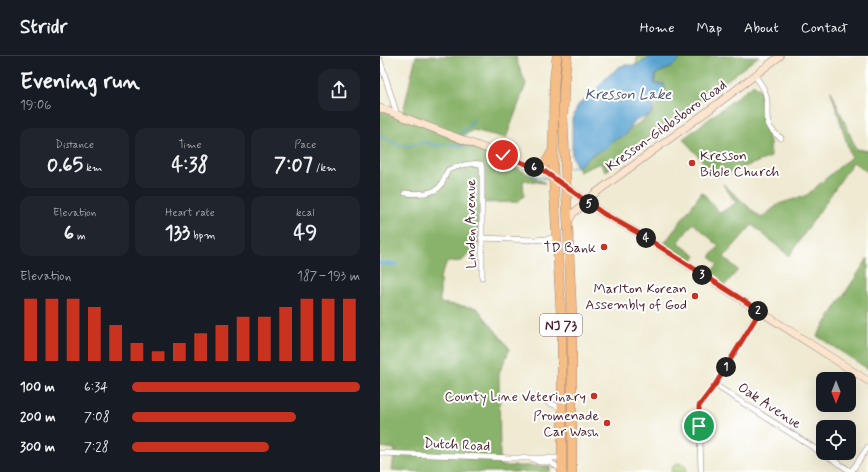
<!DOCTYPE html>
<html lang="en">
<head>
<meta charset="utf-8">
<style>
  body { margin:0; font-family:Mynerve,sans-serif; background:#20242c; color:#f1f3f6; height:100vh; display:flex; flex-direction:column; font-size:15px; white-space:nowrap }
  * { box-sizing:border-box; margin:0 }
  p { font-size:13px; color:#9ea1a6 }
  .icon { flex:none; width:22px; height:22px; fill:none; stroke:currentColor; stroke-width:2; stroke-linecap:round; stroke-linejoin:round }
  .map { position:relative; flex:1; overflow:hidden }
  .drawer { display:flex; flex-direction:column; background:#171b24; width:380px }
  .drawer>* { flex:none }
  .needle { width:26px; rotate:180deg }
  .controls { position:absolute; left:436px; top:316px; display:grid; gap:8px }
  .controls a { display:grid; place-items:center; width:40px; height:40px; border-radius:8px; background:#171b24; box-shadow:0 4px 16px #0002; font-size:20px }
  .pin { position:absolute; display:grid; place-items:center; width:34px; height:34px; color:#fff; margin:-17px; border:2px solid #fff; border-radius:50%; box-shadow:0 1px 4px #0007 }
  .km { position:absolute; width:20px; height:20px; margin:-10px; border-radius:50%; background:#222; color:#fff; font-size:11px; line-height:20px; text-align:center }
  .round { display:grid; place-items:center; flex:none; width:42px; height:42px; border-radius:12px; background:#20242c }
  .summary { display:flex; align-items:center; justify-content:space-between; height:68px; padding:0 20px }
  h1 { font-size:22px; font-weight:800; line-height:30px }
  .figures { display:grid; grid-template-columns:repeat(3,1fr); gap:6px; height:68px; padding:4px 20px }
  .figures div { display:grid; align-content:center; border-radius:10px; background:#20242c; text-align:center }
  .figures b { font-size:20px; font-weight:800 }
  .figures small { font-size:11px; font-weight:400 }
  .figures p { font-size:11px }
  .chart { height:112px; padding:8px 20px }
  .chart p { display:flex; justify-content:space-between }
  .chart svg { width:100%; height:72px; margin-top:4px; stroke:#c8321e; stroke-width:6 }
  ul { padding:0 20px; list-style:none; font-size:13px }
  li { display:grid; grid-template-columns:64px 48px 1fr; align-items:center; height:30px }
  li i { height:10px; border-radius:5px; background:#c8321e }
  header { display:flex; align-items:center; gap:24px; box-sizing:border-box; height:56px; padding:0 20px; background:#171b24; border-bottom:1px solid #363941 }
  header strong { font-size:19px }
  nav { display:flex; gap:22px; margin-inline-start:auto; font-size:14px }
  main { display:flex; flex:1; min-height:0 }
  .map>svg:first-child { display:block }
</style>
</head>
<body>
<header>
<strong>Stridr</strong>
<nav><a>Home</a><a>Map</a><a>About</a><a>Contact</a></nav>
</header>
<main>
<section class="drawer">
<div class="summary"><div><h1>Evening run</h1><p>19:06</p></div><a class="round"><svg class="icon" aria-label="share" viewBox="0 0 24 24"><path d="M12 15V3M7 8l5-5 5 5M5 13v7h14v-7"/></svg></a></div>
<div class="figures">
<div><p>Distance</p><b>0.65<small> km</small></b></div>
<div><p>Time</p><b>4:38</b></div>
<div><p>Pace</p><b>7:07<small> /km</small></b></div>
</div>
<div class="figures">
<div><p>Elevation</p><b>6<small> m</small></b></div>
<div><p>Heart rate</p><b>133<small> bpm</small></b></div>
<div><p>kcal</p><b>49</b></div>
</div>
<div class="chart"><p><span>Elevation</span>187–193 m</p>
<svg viewBox="0 0 160 44" preserveAspectRatio="none"><path d="M5 44V6M15 44V6M25 44V6M35 44V11M45 44V22M55 44V33M65 44V38M75 44V33M85 44V27M95 44V22M105 44V17M115 44V17M125 44V11M135 44V6M145 44V6M155 44V6"/></svg>
</div>
<ul>
<li><b>100 m</b>6:34<i style="width:100%"></i></li>
<li><b>200 m</b>7:08<i style="width:72%"></i></li>
<li><b>300 m</b>7:28<i style="width:60%"></i></li>
</ul>
</section>
<div class="map">
<svg width="488" height="416" viewBox="0 0 488 416">
  <rect width="100%" height="100%" fill="#fff"/>
  <filter id="ink" filterUnits="userSpaceOnUse"><feTurbulence type="fractalNoise" baseFrequency=".025" numOctaves="2"/><feDisplacementMap in="SourceGraphic" scale="8" xChannelSelector="R" yChannelSelector="G"/><feConvolveMatrix kernelMatrix="1 2 1 2 8 2 1 2 1" color-interpolation-filters="sRGB"/></filter>
  <filter id="wash" filterUnits="userSpaceOnUse"><feTurbulence type="fractalNoise" baseFrequency=".012" numOctaves="4" result="noise"/><feDisplacementMap in="SourceGraphic" scale="16" xChannelSelector="R" yChannelSelector="G"/><feGaussianBlur stdDeviation="0.9" result="paint"/><feColorMatrix in="noise" values="0 0 0 0 0 0 0 0 0 0 0 0 0 0 0 0 0 1.4 0 .05"/><feComposite in="paint" operator="in"/></filter>
  <g filter="url(#wash)">
    <rect width="100%" height="100%" fill="#efead1"/>
    <path fill="#acd17a" stroke="#7b7852" d="M 258,0 L 271,0 L 256,9 Z
      M 298,407 L 305,409 L 307,416 L 291,416 L 293,410 Z"/>
    <path fill="#89b36a" stroke="#6a694a" d="M 36,0 L 136,0 L 137,6 L 146,28 L 126,82 L 93,74 L 80,82 L 165,127 L 143,124 L 144,140 L 137,146 L 100,147 L 98,189 L 82,205 L 67,206 L 60,221 L 60,247 L 97,252 L 130,293 L 119,317 L 120,410 L 170,410 L 170,416 L 41,416 L 12,414 L 15,393 L 0,391 L 0,53 L 22,61 Z
      M 304,0 L 379,0 L 226,115 L 220,107 L 199,116 L 197,110 L 270,59 L 286,37 L 284,28 L 274,28 L 276,17 Z
      M 374,28 L 381,35 L 380,38 L 383,62 L 390,86 L 391,101 L 337,121 L 303,83 Z
      M 451,35 L 476,93 L 488,95 L 488,116 L 473,106 L 409,200 L 372,169 L 344,201 L 358,214 L 344,230 L 330,217 L 338,208 L 330,201 L 339,190 L 313,167 L 298,187 L 316,200 L 310,208 L 284,188 L 322,136 L 340,157 L 356,147 L 343,128 L 381,162 L 399,148 L 427,139 L 471,101 Z
      M 488,202 L 488,313 L 437,280 Z"/>
    <path fill="#59a2d0" stroke="#52607e" d="M 272,0 L 303,0 L 292,11 L 276,18 L 274,28 L 284,28 L 285,38 L 280,39 L 278,41 L 270,59 L 255,65 L 244,81 L 235,83 L 225,93 L 213,98 L 199,110 L 196,110 L 192,100 L 192,63 L 198,49 L 213,37 L 227,21 L 239,11 L 244,9 L 256,9 Z"/>
    <g fill="none" stroke-linecap="round" stroke-linejoin="round">
      <path stroke="#59a2d0" stroke-width="1.5" d="M 0,79 L 9,85 L 20,89 L 29,90 L 45,86 L 56,90 L 69,88 L 81,90 L 89,89
        M 79,79 L 88,71 L 94,63
        M 109,97 L 118,101
        M 122,102 L 130,107 L 148,113 L 153,119 L 158,121 L 166,122
        M 190,112 L 197,110"/>
      <path stroke="#59a2d0" stroke-width="4.5" d="M 0,207 L 16,208"/>
    </g>
  </g>
  <g filter="url(#ink)">
    <g fill="none" stroke-linecap="round" stroke-linejoin="round">
      <g stroke="#9c847e" stroke-width="6">
        <path id="street" d="M 0,4 L 17,59
          M 374,19 C 378,24 383,30 385,36 C 392,56 378,66 401,82
          M 25,137 C 36,138 55,139 61,129 C 64,124 65,119 68,114 C 78,110 91,106 101,108 L 102,112 L 102,221
          M 101,182 L 155,184 L 177,182
          M 335,329 L 472,416
          M 181,338 L 174,343 L 167,346 L 177,350 L 182,354
          M 0,397 L 132,402 L 182,402
          M 153,403 L 159,406 L 170,406 L 182,414
          M 321,416 L 319,350 L 335,329 L 379,255
          M 471,416 L 488,391"/>
      </g>
      <g stroke="#9c847e" stroke-width="8">
        <path id="secondary" d="M 0,52 L 164,115 L 224,158 L 260,178 L 488,325
          M 189,165 L 193,157 L 200,152 L 214,138 L 340,46 L 400,0"/>
      </g>
      <g stroke="#9c847e" stroke-width="10">
        <path id="highway" d="M 177,0 L 174,27 L 173,114 L 182,275 L 182,416
          M 187,0 L 184,28 L 183,60 L 192,261 L 192,416
          M 152,110 C 164,111 168,105 172,96"/>
      </g>
      <use href="#street" stroke="#fff" stroke-width="5"/>
      <use href="#secondary" stroke="#fbe5cf" stroke-width="7"/>
      <use href="#highway" stroke="#f6be87" stroke-width="9"/>
    </g>
  </g>
  <g fill="none" stroke-linecap="round" stroke-linejoin="round" filter="url(#ink)">
    <g stroke="#fff" stroke-width="8">
      <path id="route" d="M 123,99 L 164,115 L 224,158 L 260,178 L 380,255 L 335,329 L 319,350 L 319,370"/>
    </g>
    <use href="#route" stroke="#c8321e" stroke-width="5"/>
  </g>
  <g fill="#c8321e" stroke="#fff" stroke-width="1.5">
    <circle cx="312" cy="107" r="4"/>
    <circle cx="224" cy="191" r="4"/>
    <circle cx="315" cy="240" r="4"/>
    <circle cx="214" cy="340" r="4"/>
    <circle cx="227" cy="367" r="4"/>
  </g>
  <g text-anchor="middle" stroke-width="4" stroke-linejoin="round" paint-order="stroke">
    <rect fill="#fff" stroke="#80626b" stroke-width="1" x="160" y="258" width="42" height="22" rx="3"/>
    <g font-size="13" font-weight="bold" fill="#4a1f2b">
      <text x="181" y="274">NJ 73</text>
    </g>
    <g font-size="14" fill="#4a1f2b" stroke="#fff">
      <text transform="translate(286 69) rotate(-36)" y="5">Kresson-Gibbsboro Road</text>
      <text transform="translate(90 168) rotate(-90)" y="5">Linden Avenue</text>
      <text transform="translate(390 349) rotate(33)" y="5">Oak Avenue</text>
      <text transform="translate(77 388) rotate(3)" y="5">Dutch Road</text>
    </g>
    <g font-size="14" fill="#4a1f2b" stroke="#fff" text-anchor="end">
      <text x="320" y="104" text-anchor="start">Kresson<tspan x="320" dy="16">Bible Church</tspan></text>
      <text x="216" y="196">TD Bank</text>
      <text x="307" y="237">Marlton Korean<tspan x="307" dy="16">Assembly of God</tspan></text>
      <text x="206" y="345">County Line Veterinary</text>
      <text x="219" y="364">Promenade<tspan x="219" dy="16">Car Wash</tspan></text>
    </g>
    <g font-size="15" font-style="italic" fill="#515a75" stroke="#fff">
      <text x="248" y="43">Kresson Lake</text>
    </g>
  </g>
</svg>
<div class="controls">
<a><svg class="needle" viewBox="-14 -14 28 28"><path d="M0-13l5 13h-10z" fill="#e53935"/><path d="M0 13l5-13h-10z" fill="#9ea1a6"/></svg></a>
<a><svg class="icon" aria-label="locate" viewBox="0 0 24 24"><circle cx="12" cy="12" r="6"/><path d="M12 2v4M12 18v4M2 12h4M18 12h4"/></svg></a>
</div>
<div class="pin" style="left:319px;top:370px;background:#1e9e55"><svg class="icon" aria-label="arrive" viewBox="0 0 24 24"><path d="M6 21V4h12l-3 4 3 4H6"/></svg></div>
<div class="pin" style="left:123px;top:99px;background:#d93025"><svg class="icon" aria-label="check" viewBox="0 0 24 24"><path d="M5 12l5 5 9-10"/></svg></div>
<b class="km" style="left:346px;top:311px">1</b>
<b class="km" style="left:378px;top:255px">2</b>
<b class="km" style="left:322px;top:219px">3</b>
<b class="km" style="left:266px;top:182px">4</b>
<b class="km" style="left:209px;top:148px">5</b>
<b class="km" style="left:154px;top:111px">6</b>
</div>
</main>
</body>
</html>
